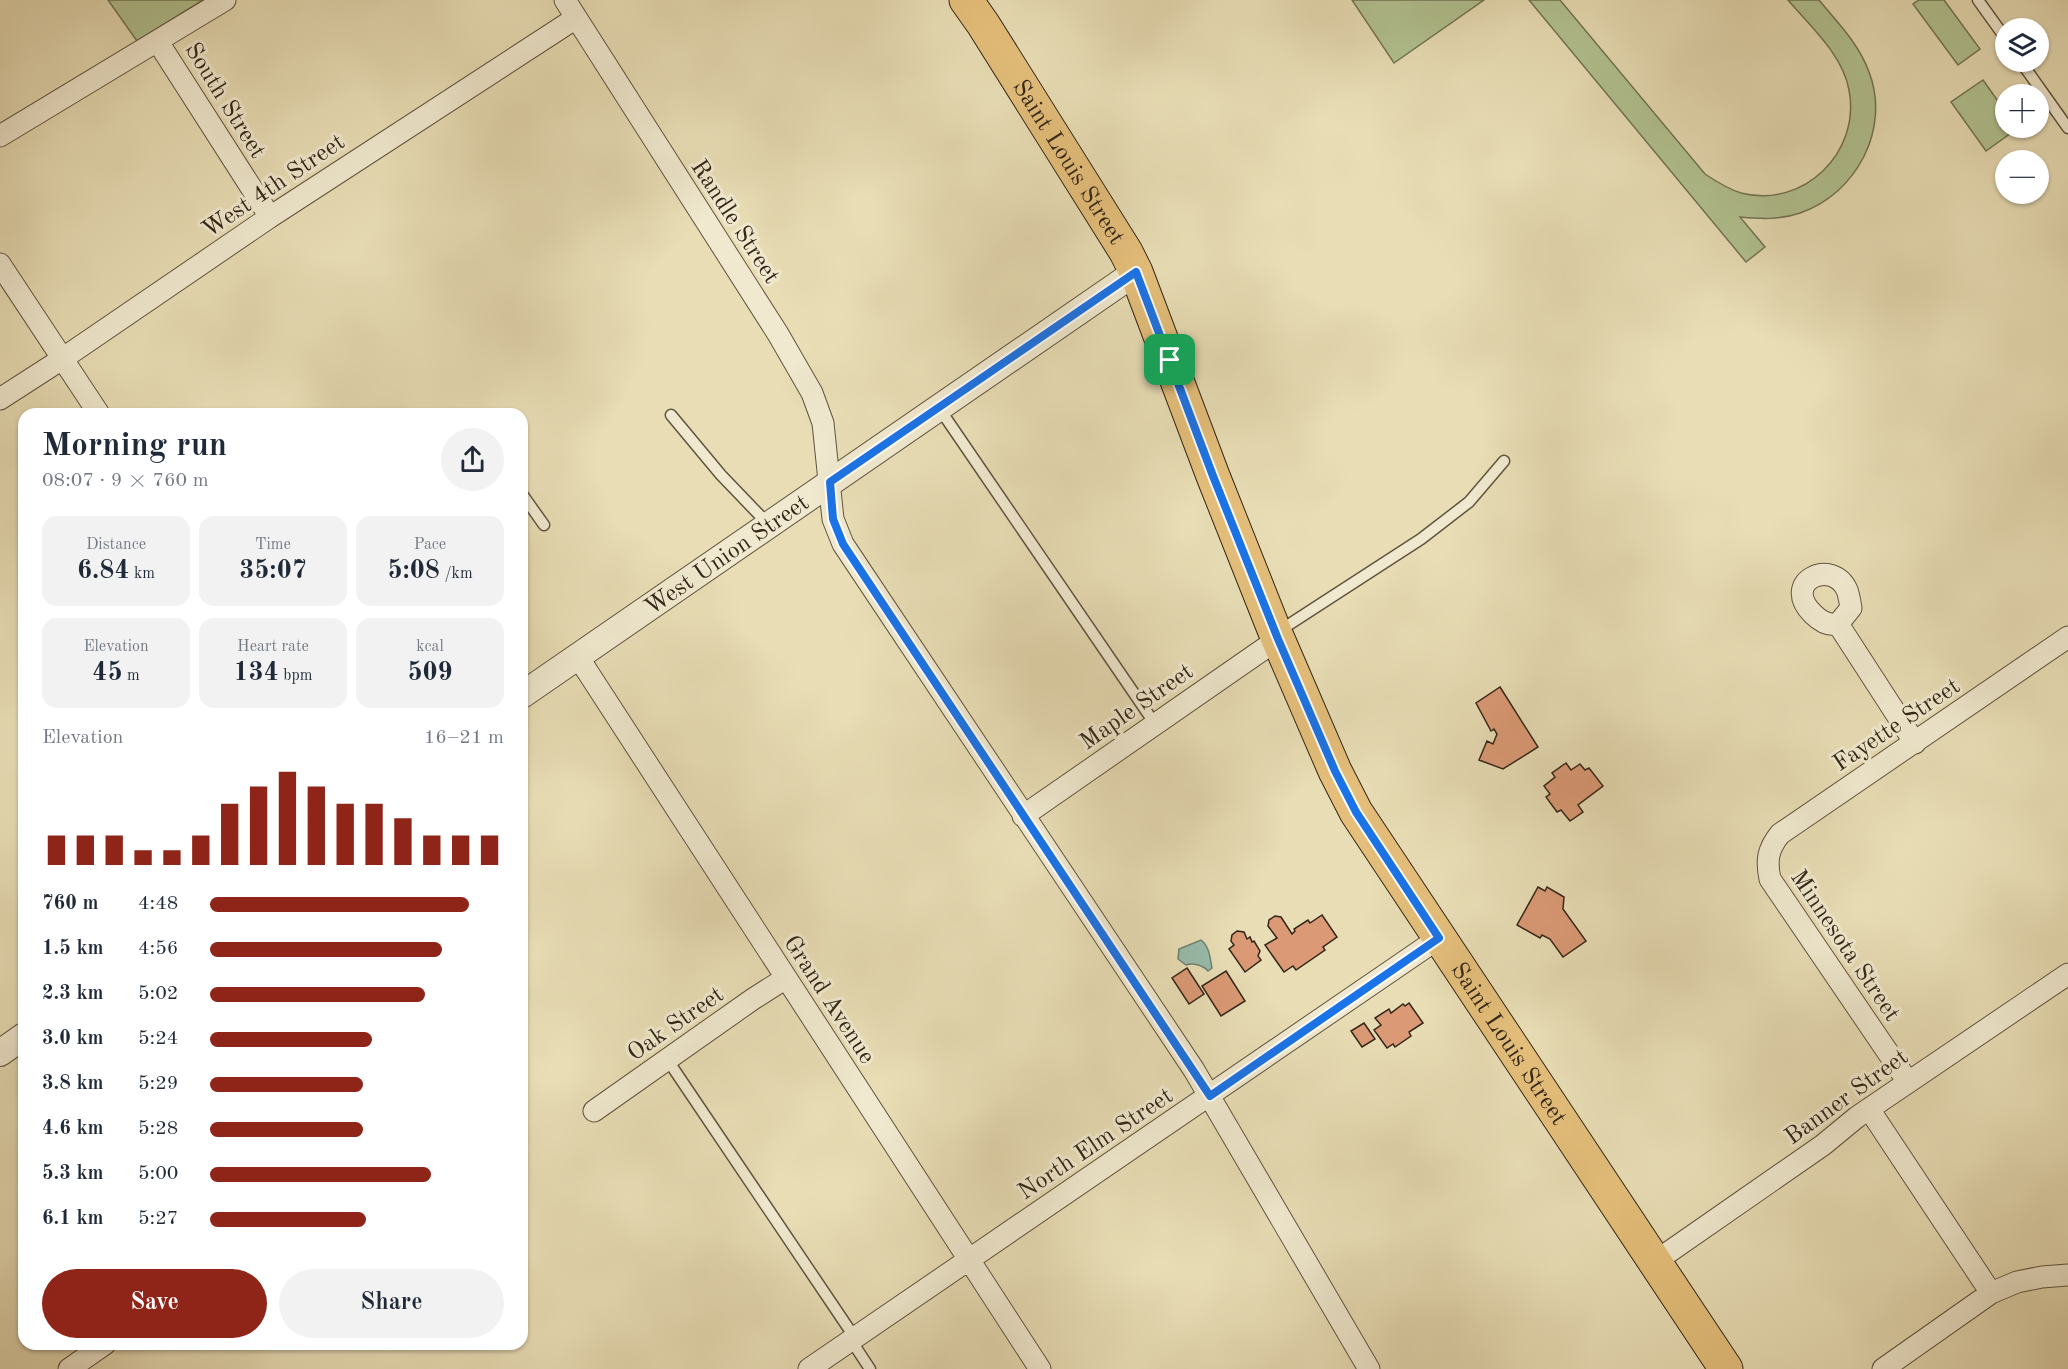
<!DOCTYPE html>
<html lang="en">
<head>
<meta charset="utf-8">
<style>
  body { margin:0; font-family:"Old Standard TT",serif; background:#f2f2f3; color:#1f2937; height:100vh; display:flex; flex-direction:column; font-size:22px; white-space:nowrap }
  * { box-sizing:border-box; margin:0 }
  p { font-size:20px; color:#747a83 }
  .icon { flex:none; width:33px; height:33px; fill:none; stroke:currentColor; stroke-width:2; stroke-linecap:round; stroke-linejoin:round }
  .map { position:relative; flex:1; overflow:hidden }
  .drawer { position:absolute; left:18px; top:408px; width:510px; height:942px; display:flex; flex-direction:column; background:#fff; border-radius:18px; box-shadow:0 2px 4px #0004 }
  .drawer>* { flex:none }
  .controls { position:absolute; left:1995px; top:18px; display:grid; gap:12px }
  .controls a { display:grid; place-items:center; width:54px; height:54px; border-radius:50%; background:#fff; box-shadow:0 2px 4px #0004; font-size:30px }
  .pin { position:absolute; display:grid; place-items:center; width:51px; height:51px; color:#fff; margin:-26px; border-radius:12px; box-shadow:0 3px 9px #0006 }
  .round { display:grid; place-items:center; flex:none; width:63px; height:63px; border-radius:32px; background:#f2f2f3 }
  .headline { display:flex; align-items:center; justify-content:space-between; height:102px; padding:0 24px }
  h1 { font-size:33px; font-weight:700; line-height:45px }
  .metrics { display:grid; grid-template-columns:repeat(3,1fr); gap:9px; height:102px; padding:6px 24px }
  .metrics div { display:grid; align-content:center; border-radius:15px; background:#f2f2f3; text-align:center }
  .metrics b { font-size:26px; font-weight:700 }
  .metrics small { font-size:16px; font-weight:400 }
  .metrics p { font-size:16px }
  .chart { height:168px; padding:12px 24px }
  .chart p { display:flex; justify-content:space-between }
  .chart svg { width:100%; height:108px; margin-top:6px; stroke:#8f2418; stroke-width:6 }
  .action { display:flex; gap:12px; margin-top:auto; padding:12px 24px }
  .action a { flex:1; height:69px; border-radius:36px; background:#8f2418; color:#fff; font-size:24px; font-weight:700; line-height:69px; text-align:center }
  .action a+a { background:#f2f2f3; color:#1f2937 }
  ul { padding:0 24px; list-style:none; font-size:20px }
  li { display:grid; grid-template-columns:96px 72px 1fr; align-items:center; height:45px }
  li i { height:15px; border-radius:8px; background:#8f2418 }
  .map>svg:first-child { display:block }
</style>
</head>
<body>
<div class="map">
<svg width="2068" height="1369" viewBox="0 0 2068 1369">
  <rect width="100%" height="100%" fill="#e8ddb5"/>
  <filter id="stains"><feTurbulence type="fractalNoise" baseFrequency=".00333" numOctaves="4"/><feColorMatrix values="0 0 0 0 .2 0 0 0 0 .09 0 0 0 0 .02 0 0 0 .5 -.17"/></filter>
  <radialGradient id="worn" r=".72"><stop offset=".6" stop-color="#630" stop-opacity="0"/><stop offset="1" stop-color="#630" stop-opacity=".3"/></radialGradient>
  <path fill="#b2c291" stroke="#727454" stroke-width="1.5" d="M 108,0 L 203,0 L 137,41 Z
    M 1352,0 L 1484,0 L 1394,63 Z
    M 1529,0 L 1560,0 L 1705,174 C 1717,182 1728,189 1741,193 C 1804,209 1861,152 1849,90 C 1843,55 1810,26 1788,0 L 1819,0 C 1838,23 1859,44 1869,72 C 1891,129 1856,194 1800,213 C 1780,220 1761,219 1740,217 L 1765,247 L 1746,262 Z
    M 1919,0 L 1944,0 L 1980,49 L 1958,65 L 1913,4 Z
    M 1983,80 L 2005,111 L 2006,128 L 2018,128 L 1986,151 L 1951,102 Z"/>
  <path fill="#97bcab" stroke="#6f8070" stroke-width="1.5" d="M 1201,940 C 1210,947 1210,959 1212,968 L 1208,971 C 1204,966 1193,962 1186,965 L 1178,959 L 1179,949 Z"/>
  <path fill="#db9a75" stroke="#332618" stroke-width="1.5" d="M 1500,687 L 1538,747 L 1503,769 L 1479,760 L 1487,741 L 1493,744 L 1497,734 L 1494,729 L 1491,731 L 1476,703 Z
    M 1566,763 L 1571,770 L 1580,764 L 1585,770 L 1589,768 L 1603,786 L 1578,805 L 1583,812 L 1570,821 L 1561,810 L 1557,812 L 1546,797 L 1550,794 L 1544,786 L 1555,777 L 1552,773 Z
    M 1538,887 L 1545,891 L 1547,887 L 1564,897 L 1563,909 L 1586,941 L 1563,957 L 1550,939 L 1542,935 L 1540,938 L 1517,925 Z
    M 1322,915 L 1337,937 L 1323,947 L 1325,950 L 1296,970 L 1293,966 L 1284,972 L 1265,945 L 1277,938 L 1268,926 L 1269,920 L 1275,916 L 1281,917 L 1292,934 L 1295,931 L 1294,929 L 1308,920 L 1310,923 Z
    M 1237,931 L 1244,932 L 1247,939 L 1250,937 L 1252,942 L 1254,941 L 1260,951 L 1258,956 L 1261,960 L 1245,972 L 1229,949 L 1234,945 L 1231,941 L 1232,935 Z
    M 1187,968 L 1204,994 L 1189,1004 L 1172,978 Z
    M 1226,971 L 1245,1001 L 1221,1016 L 1202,986 Z
    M 1409,1003 L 1423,1023 L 1409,1032 L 1411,1036 L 1395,1047 L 1393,1044 L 1387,1048 L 1374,1030 L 1381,1025 L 1375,1018 L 1389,1009 L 1391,1013 L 1403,1004 L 1405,1006 Z
    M 1364,1023 L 1375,1039 L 1362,1047 L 1351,1031 Z"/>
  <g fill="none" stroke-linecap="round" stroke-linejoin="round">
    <g stroke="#60543f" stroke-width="13">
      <path id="service" d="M 1978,0 L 2006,39
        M 2021,62 L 2068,128
        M 939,408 L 1155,724
        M 671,415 L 721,475 L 769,525
        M 522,494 L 544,525
        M 1279,631 L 1421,539 L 1469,502 L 1504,461
        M 667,1059 L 855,1338
        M 851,1340 L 870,1369"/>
    </g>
    <g stroke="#60543f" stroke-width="23">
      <path id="minor" d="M 565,0 L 778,334 L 812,393 L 823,423 L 833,519 L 843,544 L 1194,1070 L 1369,1369
        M 158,42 L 270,217
        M 0,136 L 225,0
        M 0,264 L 99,414
        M 0,399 L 62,359 L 270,217 L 576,18
        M 1838,624 C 1828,626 1820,621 1813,614 C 1780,582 1832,557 1847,590 C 1849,595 1850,602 1851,608 L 1838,624 L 1915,743
        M 578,657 L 1040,1369
        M 1023,816 L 1278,639
        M 1908,1082 L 1770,879 C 1766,860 1768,849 1780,834 L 2068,637
        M 1869,1109 L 1991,1293
        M 594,1111 L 753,999 L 786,978
        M 1656,1261 L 1823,1145 L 1857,1117 L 2068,974
        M 69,1369 L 105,1344
        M 809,1369 L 1439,938
        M 1883,1369 L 1991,1293 L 2017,1282 L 2042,1277 L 2068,1275"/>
    </g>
    <g stroke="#60543f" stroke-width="28">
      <g id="tertiary">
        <path id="s1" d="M 522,695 L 1136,272"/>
        <path d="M 0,1053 L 24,1036"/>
      </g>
    </g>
    <g stroke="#332618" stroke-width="35">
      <g id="primary">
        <path id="s2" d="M 966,0 L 983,24 L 1126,252 L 1136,272 L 1213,476 L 1275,632 L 1335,771 L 1356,812 L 1726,1369"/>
      </g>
    </g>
    <use href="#service" stroke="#f0e9cf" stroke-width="10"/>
    <use href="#minor" stroke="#f0e9cf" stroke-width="21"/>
    <use href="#tertiary" stroke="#f0e9cf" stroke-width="26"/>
    <use href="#primary" stroke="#e4be7a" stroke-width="33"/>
  </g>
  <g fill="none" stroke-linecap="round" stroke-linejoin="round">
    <g stroke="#fff" stroke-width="12">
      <path id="route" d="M 1136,272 L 1213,476 L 1278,639 L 1335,771 L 1356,812 L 1439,938 L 1210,1096 L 843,544 L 833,519 L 830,482 Z"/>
    </g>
    <use href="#route" stroke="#1a73e8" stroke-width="8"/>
  </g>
  <g text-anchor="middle" stroke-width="6" stroke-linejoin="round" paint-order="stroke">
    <g font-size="24" fill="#332618" stroke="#f0e9cf">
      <text transform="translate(226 100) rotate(58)" y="8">South Street</text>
      <text dy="8" stroke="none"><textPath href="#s2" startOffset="192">Saint Louis Street</textPath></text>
      <text transform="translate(273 185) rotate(-34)" y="8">West 4th Street</text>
      <text transform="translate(736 221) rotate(57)" y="8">Randle Street</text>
      <text dy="8" stroke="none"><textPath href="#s1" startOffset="248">West Union Street</textPath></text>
      <text transform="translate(1136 706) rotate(-35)" y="8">Maple Street</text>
      <text transform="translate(1896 724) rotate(-34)" y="8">Fayette Street</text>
      <text transform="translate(1846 945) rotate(56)" y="8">Minnesota Street</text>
      <text transform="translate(830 999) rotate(57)" y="8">Grand Avenue</text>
      <text transform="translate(675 1023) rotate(-35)" y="8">Oak Street</text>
      <text dy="8" stroke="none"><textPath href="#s2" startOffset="1182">Saint Louis Street</textPath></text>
      <text transform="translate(1846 1096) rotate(-36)" y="8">Banner Street</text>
      <text transform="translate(1095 1143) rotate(-34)" y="8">North Elm Street</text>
    </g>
  </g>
  <rect width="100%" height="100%" filter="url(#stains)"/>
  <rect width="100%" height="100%" fill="url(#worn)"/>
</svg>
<div class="controls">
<a><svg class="icon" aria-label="layers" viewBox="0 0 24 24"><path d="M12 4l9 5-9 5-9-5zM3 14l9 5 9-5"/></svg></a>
<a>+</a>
<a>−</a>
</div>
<div class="pin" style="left:1170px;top:360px;background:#1e9e55"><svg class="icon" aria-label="arrive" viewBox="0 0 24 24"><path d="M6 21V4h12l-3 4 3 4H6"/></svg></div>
<section class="drawer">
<div class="headline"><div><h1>Morning run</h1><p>08:07 · 9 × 760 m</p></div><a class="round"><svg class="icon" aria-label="share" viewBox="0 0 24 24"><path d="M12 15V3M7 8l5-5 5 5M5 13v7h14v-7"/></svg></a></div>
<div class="metrics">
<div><p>Distance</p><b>6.84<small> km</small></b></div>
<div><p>Time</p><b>35:07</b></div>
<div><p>Pace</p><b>5:08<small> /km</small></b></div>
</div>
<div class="metrics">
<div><p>Elevation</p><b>45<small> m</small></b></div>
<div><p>Heart rate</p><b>134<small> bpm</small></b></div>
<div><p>kcal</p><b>509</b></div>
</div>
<div class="chart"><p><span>Elevation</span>16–21 m</p>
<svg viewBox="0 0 160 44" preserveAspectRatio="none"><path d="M5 44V32M15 44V32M25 44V32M35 44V38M45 44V38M55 44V32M65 44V19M75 44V12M85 44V6M95 44V12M105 44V19M115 44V19M125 44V25M135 44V32M145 44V32M155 44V32"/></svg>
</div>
<ul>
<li><b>760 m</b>4:48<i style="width:88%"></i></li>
<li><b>1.5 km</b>4:56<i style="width:79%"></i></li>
<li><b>2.3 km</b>5:02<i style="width:73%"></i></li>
<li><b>3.0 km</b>5:24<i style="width:55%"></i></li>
<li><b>3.8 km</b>5:29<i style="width:52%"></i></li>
<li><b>4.6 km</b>5:28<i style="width:52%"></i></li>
<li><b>5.3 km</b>5:00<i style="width:75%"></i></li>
<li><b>6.1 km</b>5:27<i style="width:53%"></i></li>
</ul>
<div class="action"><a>Save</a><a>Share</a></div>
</section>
</div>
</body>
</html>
